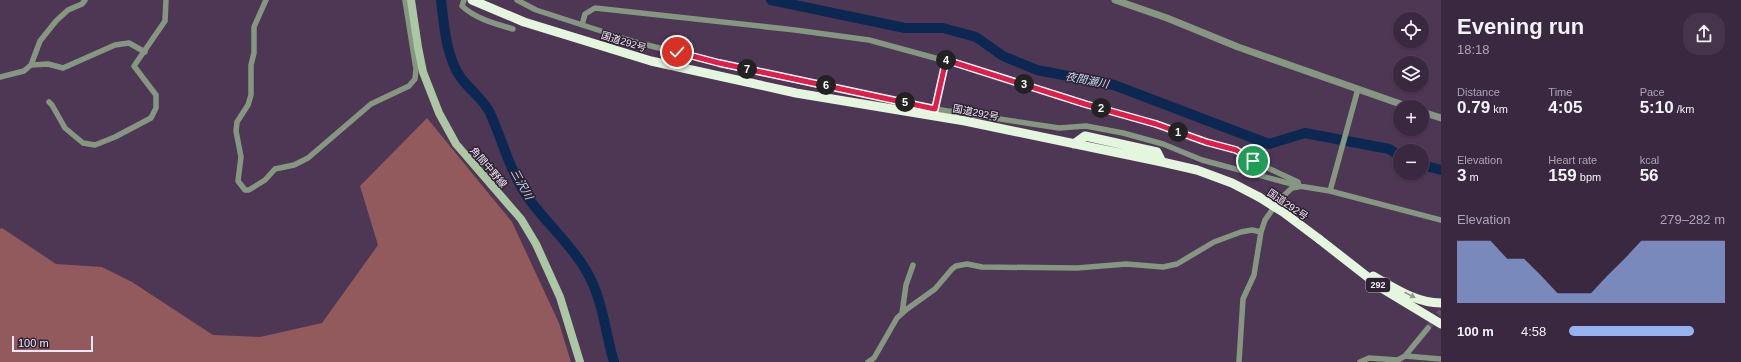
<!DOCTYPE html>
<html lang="en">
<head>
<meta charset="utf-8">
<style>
  body { margin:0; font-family:Helvetica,"Noto Sans JP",sans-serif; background:#45344b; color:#f1f3f6; height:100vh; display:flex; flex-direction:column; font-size:15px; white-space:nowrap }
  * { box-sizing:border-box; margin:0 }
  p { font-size:13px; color:#aba6b1 }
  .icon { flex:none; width:22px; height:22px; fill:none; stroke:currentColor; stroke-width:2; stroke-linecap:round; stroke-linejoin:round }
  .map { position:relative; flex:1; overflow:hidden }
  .drawer { display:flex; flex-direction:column; background:#3a2840; width:300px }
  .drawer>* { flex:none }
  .buttons { position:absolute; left:1393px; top:12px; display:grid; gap:8px }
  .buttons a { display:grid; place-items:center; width:36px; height:36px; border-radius:50%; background:#3a2840; box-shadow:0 1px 3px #0004,0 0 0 1px #544459; font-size:20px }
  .scale { position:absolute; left:12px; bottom:10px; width:81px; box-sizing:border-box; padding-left:4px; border:2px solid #f5e6fa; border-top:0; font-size:11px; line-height:14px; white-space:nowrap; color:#f5e6fa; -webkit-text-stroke:3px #2d2231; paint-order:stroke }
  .pin { position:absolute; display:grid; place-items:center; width:34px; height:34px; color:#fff; margin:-17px; border:2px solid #fff; border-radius:50%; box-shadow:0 1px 4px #0007 }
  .km { position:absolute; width:20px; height:20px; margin:-10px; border-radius:50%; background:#222; color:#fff; font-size:11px; line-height:20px; text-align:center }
  .round { display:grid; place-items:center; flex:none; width:42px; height:42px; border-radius:16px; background:#45344b }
  .head { display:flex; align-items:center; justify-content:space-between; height:68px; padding:0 16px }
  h1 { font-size:22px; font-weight:800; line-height:30px }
  .metrics { display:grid; grid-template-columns:repeat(3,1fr); gap:6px; height:68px; padding:4px 16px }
  .metrics div { display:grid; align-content:center }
  .metrics b { font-size:17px; font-weight:800 }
  .metrics small { font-size:11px; font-weight:400 }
  .metrics p { font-size:11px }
  .chart { height:112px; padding:8px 16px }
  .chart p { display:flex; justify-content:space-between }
  .chart svg { width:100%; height:72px; margin-top:4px; fill:#95b2f1; opacity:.7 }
  ul { padding:0 16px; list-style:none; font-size:13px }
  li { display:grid; grid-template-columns:64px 48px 1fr; align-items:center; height:30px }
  li i { height:10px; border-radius:5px; background:#95b2f1 }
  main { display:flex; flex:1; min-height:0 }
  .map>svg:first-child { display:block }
</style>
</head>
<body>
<main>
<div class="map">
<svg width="1441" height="362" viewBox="0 0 1441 362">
  <rect width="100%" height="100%" fill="#4e3655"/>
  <path fill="#925a5c" d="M 427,118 L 512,222 L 559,323 L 571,362 L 0,362 L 0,229 L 2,228 L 56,264 L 102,267 L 132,282 L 213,335 L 260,337 L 322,323 L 378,245 L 360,186 Z"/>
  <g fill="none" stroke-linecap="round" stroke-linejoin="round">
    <path stroke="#0b2853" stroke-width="10" d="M 441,0 C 444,25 446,57 461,78 C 470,90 484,100 490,113 C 503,141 510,173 529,199 C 547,224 572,245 587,272 C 603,300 605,332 614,362
      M 771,0 L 905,28 L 943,28 L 976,37 L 1003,56 L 1037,70 L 1114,85 L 1269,144 L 1305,133 L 1389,149 L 1400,156
      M 1422,165 L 1441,170"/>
    <path stroke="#67506e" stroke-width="5.5" stroke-dasharray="5.5 3" stroke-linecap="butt" d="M 1428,328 L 1441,311"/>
    <path stroke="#859780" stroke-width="5.5" d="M 266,0 L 254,27 L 254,53 L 251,65 L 251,95 L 248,105 L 237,122 L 236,131 L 241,157 L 238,181 L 245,190 L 249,190 L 265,180 L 275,169 L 294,165 L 308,158 L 371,104 L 409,86 L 415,79 L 416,69 L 405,0
      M 464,0 L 462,6 C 476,19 496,24 513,29
      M 517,0 L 536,10 L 635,42 L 719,63 L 935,109 L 1059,128 L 1086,126 L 1123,133 L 1163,144 L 1202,160 L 1299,186 L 1330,191 L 1441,220
      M 582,25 L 585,14 L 595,8 L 795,30 L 869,40 L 990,73 L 1236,150 L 1253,161 L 1298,182 L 1299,186
      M 31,65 L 48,64 L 63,68 L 115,45 L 129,43 L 145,52
      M 0,77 L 24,71 L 31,65 L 40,41 L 56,21 L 68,10 L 82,4 L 85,0
      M 49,102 L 52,105 L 65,128 L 83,143 L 95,145 L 115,137 L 151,118 L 156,108 L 156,95 L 134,66 L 165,21 L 166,0
      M 935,109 L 946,60
      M 1330,191 L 1358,89
      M 902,313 L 906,285 L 913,265
      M 1405,356 L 1428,328
      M 868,362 L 874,358 L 897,318 L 907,309 L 935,289 L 952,269 L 956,266 L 967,264 L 982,267 L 1077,268 L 1126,264 L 1163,267 L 1177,264 L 1214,242 L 1241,232 L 1252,230 L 1261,232
      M 1239,362 L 1243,299 L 1254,275 L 1261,232 L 1265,220 L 1280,199 L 1292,188 L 1298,187
      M 1360,362 L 1369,358 L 1398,360 L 1405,356 L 1441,359"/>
    <path stroke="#859780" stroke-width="7" d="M 1115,0 L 1167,18 L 1238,47 L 1409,107
      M 1422,112 L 1441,118"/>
    <path stroke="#acc7a3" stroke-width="8" d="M 411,0 L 418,47 L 423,72 L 439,113 L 456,144 L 521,219 L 536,244 L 560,297 L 580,362"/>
    <path stroke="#e4f6de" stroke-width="9" d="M 472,0 L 524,22 L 651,61 L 796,93 L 965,121 L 1162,162 L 1197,170 L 1232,183 L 1259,197
      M 1074,144 L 1085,136 L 1157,152 L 1162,162
      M 1319,239 L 1383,289 L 1441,324
      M 1373,276 C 1394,288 1416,303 1441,303"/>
    <path stroke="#e4f6de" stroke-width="9" d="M 1259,197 L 1283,212 L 1319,239"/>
  </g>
  <defs><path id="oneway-solid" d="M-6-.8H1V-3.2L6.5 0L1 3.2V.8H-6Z"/></defs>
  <use fill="#929790" href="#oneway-solid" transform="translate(1410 295) rotate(27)"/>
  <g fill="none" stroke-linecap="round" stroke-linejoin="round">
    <g stroke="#fff" stroke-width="8">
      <path id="route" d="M 677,52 L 719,63 L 935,109 L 946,60 L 1085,104 L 1156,124 L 1206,142 L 1236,150 L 1253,161"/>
    </g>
    <use href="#route" stroke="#e11d48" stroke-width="5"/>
  </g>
  <g text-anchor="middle" stroke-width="3" stroke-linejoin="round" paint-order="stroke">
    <rect fill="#2d2231" stroke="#b9abbe" stroke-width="1" x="1366" y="278" width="24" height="14" rx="3"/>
    <g font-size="9" font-weight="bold" fill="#f5e6fa">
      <text x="1378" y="288">292</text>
    </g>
    <g font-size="10" fill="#f5e6fa" stroke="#2d2231">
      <text transform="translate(624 41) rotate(17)" y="4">国道292号</text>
      <text transform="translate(976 112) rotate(11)" y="4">国道292号</text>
      <text transform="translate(489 167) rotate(49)" y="4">角間中野線</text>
      <text transform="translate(1288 204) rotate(34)" y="4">国道292号</text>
    </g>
    <g font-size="11" font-style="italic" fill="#c3d7f4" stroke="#2d2231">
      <text transform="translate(1087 80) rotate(11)" y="4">夜間瀬川</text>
      <text transform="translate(522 184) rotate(61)" y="4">三沢川</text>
    </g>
  </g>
</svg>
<div class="buttons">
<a><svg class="icon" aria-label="locate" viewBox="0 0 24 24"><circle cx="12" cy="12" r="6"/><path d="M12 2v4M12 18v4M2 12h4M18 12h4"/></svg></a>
<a><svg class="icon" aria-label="layers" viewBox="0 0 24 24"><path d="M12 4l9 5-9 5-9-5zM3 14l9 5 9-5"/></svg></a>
<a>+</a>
<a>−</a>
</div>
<div class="scale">100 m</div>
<div class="pin" style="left:1253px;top:161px;background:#1e9e55"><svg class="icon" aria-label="arrive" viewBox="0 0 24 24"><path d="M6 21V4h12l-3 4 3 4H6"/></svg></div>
<div class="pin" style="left:677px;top:52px;background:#d93025"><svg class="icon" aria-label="check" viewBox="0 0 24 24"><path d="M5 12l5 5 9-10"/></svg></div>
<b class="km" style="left:1178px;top:132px">1</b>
<b class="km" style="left:1101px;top:108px">2</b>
<b class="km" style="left:1024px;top:84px">3</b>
<b class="km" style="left:946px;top:60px">4</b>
<b class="km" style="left:905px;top:102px">5</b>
<b class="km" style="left:826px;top:85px">6</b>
<b class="km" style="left:747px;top:69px">7</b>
</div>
<section class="drawer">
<div class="head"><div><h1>Evening run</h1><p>18:18</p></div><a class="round"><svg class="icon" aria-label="share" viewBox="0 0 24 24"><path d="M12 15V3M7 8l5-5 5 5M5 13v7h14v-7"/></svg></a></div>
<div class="metrics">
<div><p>Distance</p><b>0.79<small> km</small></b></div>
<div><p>Time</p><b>4:05</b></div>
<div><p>Pace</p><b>5:10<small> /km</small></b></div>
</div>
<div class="metrics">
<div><p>Elevation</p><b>3<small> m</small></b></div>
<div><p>Heart rate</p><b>159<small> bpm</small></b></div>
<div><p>kcal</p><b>56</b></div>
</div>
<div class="chart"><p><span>Elevation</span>279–282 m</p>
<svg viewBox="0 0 160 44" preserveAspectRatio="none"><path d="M0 44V6L10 6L20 6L30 17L40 17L50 27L60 38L70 38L80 38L90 27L100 17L110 6L120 6L130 6L140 6L150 6L160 6V44z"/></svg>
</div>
<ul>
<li><b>100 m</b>4:58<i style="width:80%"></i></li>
</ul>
</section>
</main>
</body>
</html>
